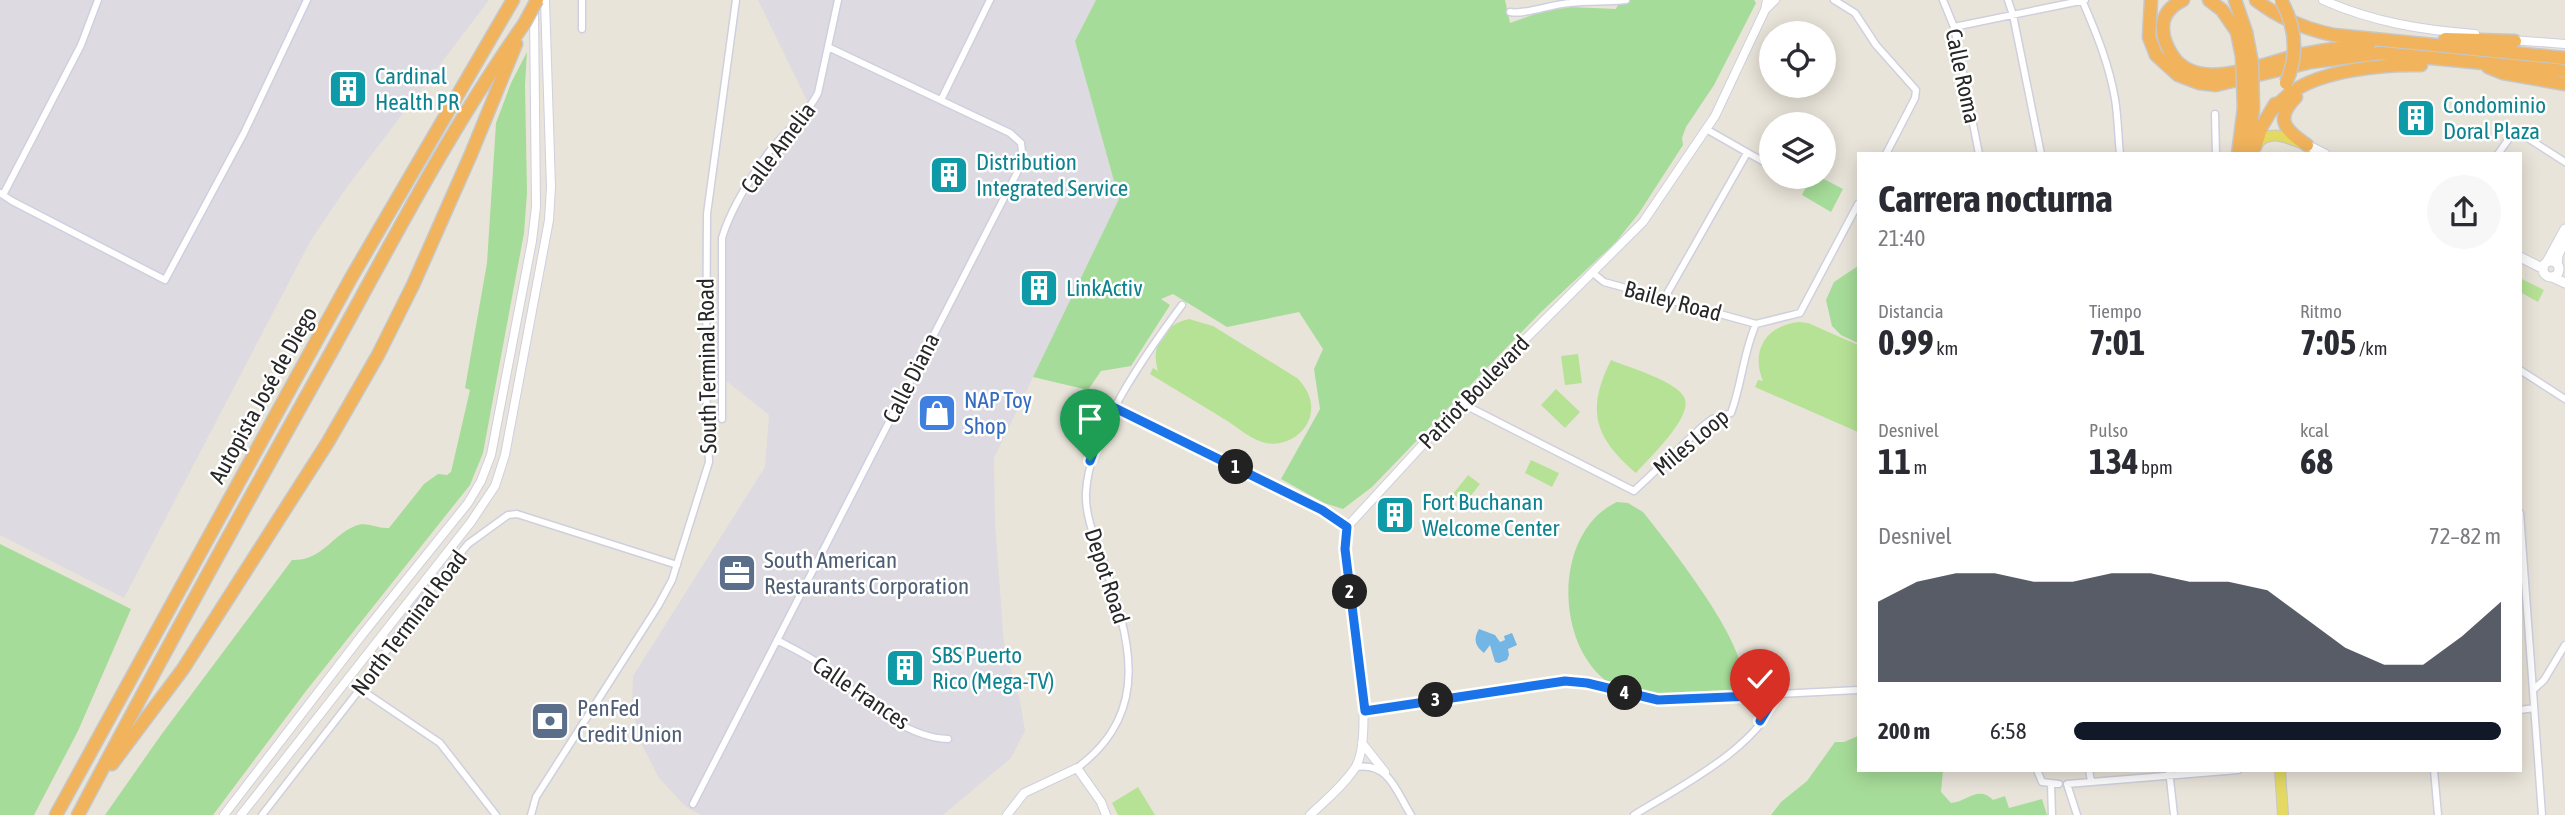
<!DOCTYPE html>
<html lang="es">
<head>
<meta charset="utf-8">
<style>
  body { margin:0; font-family:"Asap Condensed",sans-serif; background:#f7f7f7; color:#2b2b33; height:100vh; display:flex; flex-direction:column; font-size:26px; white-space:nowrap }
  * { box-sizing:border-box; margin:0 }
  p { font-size:23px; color:#7c7c81 }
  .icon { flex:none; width:38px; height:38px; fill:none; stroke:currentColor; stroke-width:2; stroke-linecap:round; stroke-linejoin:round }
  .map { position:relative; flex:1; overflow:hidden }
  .panel { position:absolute; left:1857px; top:152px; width:665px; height:620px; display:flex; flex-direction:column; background:#fff; border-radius:0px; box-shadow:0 4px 18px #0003 }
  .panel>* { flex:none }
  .buttons { position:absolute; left:1759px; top:21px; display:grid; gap:14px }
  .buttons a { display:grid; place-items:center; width:77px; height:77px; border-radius:50%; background:#fff; box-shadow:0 4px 18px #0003; font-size:35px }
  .pin { position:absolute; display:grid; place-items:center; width:60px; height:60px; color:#fff; margin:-72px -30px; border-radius:50% 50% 50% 0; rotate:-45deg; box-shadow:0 0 7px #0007 }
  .pin .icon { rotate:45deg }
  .km { position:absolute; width:35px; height:35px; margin:-18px; border-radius:50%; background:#222; color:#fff; font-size:19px; line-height:35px; text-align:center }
  .round { display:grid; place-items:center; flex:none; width:74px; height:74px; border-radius:37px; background:#f7f7f7 }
  .head { display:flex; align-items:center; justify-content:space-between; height:119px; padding:0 21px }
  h1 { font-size:38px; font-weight:700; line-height:52px }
  .metrics { display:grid; grid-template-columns:repeat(3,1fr); gap:10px; height:119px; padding:7px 21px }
  .metrics div { display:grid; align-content:center }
  .metrics b { font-size:35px; font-weight:700 }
  .metrics small { font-size:19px; font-weight:400 }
  .metrics p { font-size:19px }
  .chart { height:196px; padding:14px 21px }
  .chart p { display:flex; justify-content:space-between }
  .chart svg { width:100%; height:126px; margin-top:7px; fill:#111827; opacity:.7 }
  ul { padding:0 21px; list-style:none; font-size:23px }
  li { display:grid; grid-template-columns:112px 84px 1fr; align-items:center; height:52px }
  li i { height:18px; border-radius:9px; background:#111827 }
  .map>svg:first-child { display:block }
</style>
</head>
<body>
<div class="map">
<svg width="2565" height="815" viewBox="0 0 2565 815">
  <rect width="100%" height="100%" fill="#e9e4d9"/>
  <path fill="#dddae1" d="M 0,0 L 489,0 L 344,191 L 311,240 L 124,598 L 0,535 Z
    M 758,0 L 1096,0 L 1075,41 L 1119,199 L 994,458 L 995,522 L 1004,645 L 1020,701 L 1025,731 L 1011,758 L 943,815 L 701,815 L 686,807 L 659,778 L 642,745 L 632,708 L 633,676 L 765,467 L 769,415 L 724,379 L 723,249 L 729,222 L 776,154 L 813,113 Z"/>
  <path fill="#a6dc99" d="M 1096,0 L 1505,0 L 1510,23 L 1543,11 L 1571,7 L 1616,9 L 1620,0 L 1754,0 L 1756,3 L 1714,85 L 1686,127 L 1682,138 L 1683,145 L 1639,213 L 1616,242 L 1541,312 L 1372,487 L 1343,509 L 1324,503 L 1281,479 L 1320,409 L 1314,369 L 1323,349 L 1299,312 L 1227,327 L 1173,294 L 1161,299 L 1170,305 L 1131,366 L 1101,371 L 1088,390 L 1033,377 L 1119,199 L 1075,41 Z
    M 527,52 L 525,85 L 527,193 L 524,233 L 483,453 L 470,485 L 306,691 L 213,815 L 105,815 L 161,735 L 292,560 C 322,561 331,536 355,526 C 366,521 377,529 389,528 L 424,484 L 438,474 L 447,475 L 451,472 L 470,390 L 465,388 L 487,263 L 496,123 L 511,83 Z
    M 1811,177 L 1820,177 L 1843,189 L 1831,212 L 1802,195 Z
    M 1858,266 L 1858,343 L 1841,335 L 1832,326 L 1826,300 L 1834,282 Z
    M 1617,502 L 1628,503 L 1643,512 C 1668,543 1741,636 1742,674 C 1742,683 1740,687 1735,694 C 1712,695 1688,697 1665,695 C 1654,695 1644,691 1633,689 C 1626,688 1618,689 1612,685 C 1554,649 1552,532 1617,502 Z
    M 0,544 L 131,609 L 78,731 L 34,815 L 0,815 Z
    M 1858,736 L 1858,770 L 1943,770 L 1941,792 L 1951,803 C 1967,802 1978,785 1993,800 L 2005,796 L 2009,808 L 2042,799 L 2047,815 L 1771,815 L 1781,802 L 1807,781 L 1835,742 L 1844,742 Z"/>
  <path fill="#b6e296" d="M 2522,279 L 2544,290 L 2538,302 L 2520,292 Z
    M 1189,319 L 1213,326 L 1297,378 C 1308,389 1314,402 1310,417 C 1304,437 1281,448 1262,442 C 1250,438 1239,429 1229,422 C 1203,406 1176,390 1150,374 L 1153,368 L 1158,371 C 1150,346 1164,324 1189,319 Z
    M 1799,322 L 1808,323 L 1858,345 L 1858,432 L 1755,387 L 1758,380 L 1763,381 C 1750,350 1767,325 1799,322 Z
    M 1578,354 L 1582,383 L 1565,385 L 1561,356 Z
    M 1611,360 C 1628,367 1676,381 1684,397 C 1695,416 1648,459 1636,473 C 1594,437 1586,410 1611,360 Z
    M 1556,389 L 1580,412 L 1565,428 L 1541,405 Z
    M 1531,460 L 1559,473 L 1552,487 L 1525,473 Z
    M 1468,475 L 1480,484 L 1465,503 L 1453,494 Z
    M 1138,787 L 1155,815 L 1118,815 L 1112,803 Z"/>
  <path fill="#73b5e4" d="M 1479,629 L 1495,635 L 1500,642 L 1505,640 L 1504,636 L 1512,633 L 1517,645 L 1508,649 L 1509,655 L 1507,660 L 1499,663 L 1495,662 L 1490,645 L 1484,653 C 1475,646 1473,639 1479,629 Z"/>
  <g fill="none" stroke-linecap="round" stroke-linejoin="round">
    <g stroke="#cfcfdf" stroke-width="9">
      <path id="minor" d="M 1834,0 L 1855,13 L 1876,45 L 1916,90 L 1915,98 L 1886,154
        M 1943,0 L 1954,27 L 1979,154
        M 2008,0 L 2013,15 L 2041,154
        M 2082,0 C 2096,32 2109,64 2115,99 C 2118,117 2118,136 2120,154
        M 1510,12 C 1525,15 1552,4 1570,3 C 1589,1 1607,2 1626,0
        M 1954,27 L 2085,0
        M 582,29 L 582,0
        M 941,100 L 990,0
        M 2215,114 L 2216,154
        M 1706,129 L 1771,166
        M 2498,154 L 2515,130 L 2565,162
        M 1789,177 L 1795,180
        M 0,193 L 12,201 L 165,280 L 244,133 L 307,0
        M 3,195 L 81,45 L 98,0
        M 1593,273 L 1604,282 L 1756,324
        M 1664,299 L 1747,153
        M 2520,370 L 2565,399
        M 1461,403 L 1634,491 L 1703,426 L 1712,419 L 1731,413 C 1742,384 1743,353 1756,324 L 1800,313 L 1858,204
        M 1115,408 L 1322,510 L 1347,527
        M 722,419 L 722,238 C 731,208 751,177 769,152 C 785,132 806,116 818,93 L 838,0
        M 2520,513 L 2542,815
        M 777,640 C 790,647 803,653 815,661 C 855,688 897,737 948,739
        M 360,689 L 440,743 L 496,815
        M 2533,690 L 2544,680 L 2565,645
        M 2520,710 L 2534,708
        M 1365,711 L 1565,681 L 1587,683 L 1658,700 L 1858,690
        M 1356,767 C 1389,762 1396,791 1411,815
        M 1077,768 C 1154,711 1129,637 1103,560 C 1095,539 1085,516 1086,493 C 1088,435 1147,352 1182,305
        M 2037,770 L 2042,782 L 2059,784
        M 2089,770 L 2091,781
        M 2169,770 L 2174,815
        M 2434,770 L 2438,815
        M 2051,784 L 2052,815
        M 693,804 L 1023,161 L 1021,143 L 1010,133 L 828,47
        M 262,815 L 360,689 L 422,600 L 468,544 L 508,515 L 517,514 L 677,565
        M 531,815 L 536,797 L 658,606 L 672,580 L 709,462 L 706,388 L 707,214 L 736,0
        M 1634,815 C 1676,789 1763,745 1776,695
        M 2077,815 L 2067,784 L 2238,770"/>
    </g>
    <g stroke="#cfcfdf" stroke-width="10">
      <path id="tertiary" d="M 2323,0 C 2373,22 2421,30 2475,34
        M 1765,10 L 1775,0
        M 2512,40 L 2565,44
        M 1362,743 L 1385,772
        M 224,815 L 362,635 L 468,503 L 481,481 L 491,455 L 532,241 L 536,207 L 534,10
        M 241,815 L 471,522 L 495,486 L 505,455 L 549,220 L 551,187 L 545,0
        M 1007,815 L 1024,793 L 1077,768 L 1101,802 L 1106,815
        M 1310,815 C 1325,801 1343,786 1355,768 C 1377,735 1350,594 1345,549 L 1347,527 L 1461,403 L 1643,222 L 1715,116 L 1765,10 L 1767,0"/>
    </g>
    <g stroke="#cfcfdf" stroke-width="11">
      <path id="secondary" d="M 2307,145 L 2325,154
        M 2520,257 L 2542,268
        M2543 269a8 8 0 1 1 16 0a8 8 0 1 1-16 0Z
        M 2547,262 L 2565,229
        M 2557,264 L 2558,255 L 2565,241
        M 2552,277 L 2565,283"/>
    </g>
    <g stroke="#c7c7c7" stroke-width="12">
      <path id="primary" d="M 2257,144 C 2269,129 2285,137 2301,143
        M 2280,770 L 2283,815"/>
    </g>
    <g stroke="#c7c7c7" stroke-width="15">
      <path id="motorway" d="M 2151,0 L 2149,37 L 2156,55 L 2178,75 L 2199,83 L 2216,85 L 2311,62 L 2380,53 L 2565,71
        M 2183,0 C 2171,6 2162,15 2163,29 C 2163,38 2167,47 2172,55 C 2197,95 2263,63 2299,55 C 2322,50 2345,47 2369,44
        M 2209,0 L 2222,10 L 2237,32
        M 2235,0 L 2246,32
        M 2256,0 C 2279,18 2305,29 2334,35 L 2565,58
        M 2445,39 L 2515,41
        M 2488,67 L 2503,73 L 2565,84
        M 2296,97 C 2274,119 2285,130 2307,145
        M 2272,110 C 2278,104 2285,97 2292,92 C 2323,70 2385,64 2421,65
        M 2255,147 L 2262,126 L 2275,104
        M 2238,154 L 2244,108
        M 2248,154 L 2253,109
        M 112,764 L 183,669 L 328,442 L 378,355 L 413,285 L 471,154 L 516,44
        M 56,815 L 351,278 L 513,0
        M 78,815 C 161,658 247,502 334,347 C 394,238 452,126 524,24"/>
    </g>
    <use href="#minor" stroke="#fff" stroke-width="6"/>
    <use href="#tertiary" stroke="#fff" stroke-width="8"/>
    <use href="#secondary" stroke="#fff" stroke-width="9"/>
    <use href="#primary" stroke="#e4da63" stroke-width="10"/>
    <use href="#motorway" stroke="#f1b35c" stroke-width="12"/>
    <g stroke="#c7c7c7" stroke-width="15" stroke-linecap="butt">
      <path id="motorway-bridge" d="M 2281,0 C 2296,27 2299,54 2286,83
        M 524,24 L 537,0
        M 2237,32 L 2242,57 L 2244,108
        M 2246,32 L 2252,63 L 2253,109"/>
    </g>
    <use href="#motorway-bridge" stroke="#f1b35c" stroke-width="12"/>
  </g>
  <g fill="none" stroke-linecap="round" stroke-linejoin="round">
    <g stroke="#fff" stroke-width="14">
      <path id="route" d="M 1090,461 L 1099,437 L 1115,408 L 1322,510 L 1347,527 L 1345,549 L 1365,711 L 1565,681 L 1587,683 L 1658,700 L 1776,695 L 1760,721"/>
    </g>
    <use href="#route" stroke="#1a73e8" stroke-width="9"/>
  </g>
  <defs>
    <g id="building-square" transform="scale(2.0125)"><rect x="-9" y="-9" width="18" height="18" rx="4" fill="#0f9aa8" stroke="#fff"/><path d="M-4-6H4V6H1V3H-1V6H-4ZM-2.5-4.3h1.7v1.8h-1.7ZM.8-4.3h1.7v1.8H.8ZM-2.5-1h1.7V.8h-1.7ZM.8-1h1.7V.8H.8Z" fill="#fff"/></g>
    <g id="shop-square" transform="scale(2.0125)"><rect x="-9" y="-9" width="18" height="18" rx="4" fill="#3f7fe0" stroke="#fff"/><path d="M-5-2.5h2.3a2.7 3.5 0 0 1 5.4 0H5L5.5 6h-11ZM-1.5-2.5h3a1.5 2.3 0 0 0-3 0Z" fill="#fff"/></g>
    <g id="office-square" transform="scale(2.0125)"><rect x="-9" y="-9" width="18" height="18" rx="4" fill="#5c6f8a" stroke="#fff"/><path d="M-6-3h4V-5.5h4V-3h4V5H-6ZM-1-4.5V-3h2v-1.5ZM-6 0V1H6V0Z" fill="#fff"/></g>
    <g id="bank-square" transform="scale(2.0125)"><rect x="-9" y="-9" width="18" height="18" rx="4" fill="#5c6f8a" stroke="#fff"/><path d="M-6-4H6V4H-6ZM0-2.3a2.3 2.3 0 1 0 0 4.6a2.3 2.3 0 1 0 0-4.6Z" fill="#fff"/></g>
  </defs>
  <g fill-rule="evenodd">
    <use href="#building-square" x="348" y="89"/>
    <use href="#building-square" x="2416" y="118"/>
    <use href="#building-square" x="949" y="175"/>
    <use href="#building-square" x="1039" y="288"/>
    <use href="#shop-square" x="937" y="413"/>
    <use href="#building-square" x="1395" y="515"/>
    <use href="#office-square" x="737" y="573"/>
    <use href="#building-square" x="905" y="668"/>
    <use href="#bank-square" x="550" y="721"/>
  </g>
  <g text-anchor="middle" stroke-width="5" stroke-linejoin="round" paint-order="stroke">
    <g font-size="23" fill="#0d838f" stroke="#fff" text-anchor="start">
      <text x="375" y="84">Cardinal<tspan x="375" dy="26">Health PR</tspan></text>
      <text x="2443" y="113">Condominio<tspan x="2443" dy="26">Doral Plaza</tspan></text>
      <text x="976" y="170">Distribution<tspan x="976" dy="26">Integrated Service</tspan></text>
      <text x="1066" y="296">LinkActiv</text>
      <text x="1422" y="510">Fort Buchanan<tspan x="1422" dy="26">Welcome Center</tspan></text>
      <text x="932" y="663">SBS Puerto<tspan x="932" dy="26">Rico (Mega-TV)</tspan></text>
    </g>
    <g font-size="23" fill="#272727" stroke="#fff">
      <text transform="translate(1963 76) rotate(78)" y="8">Calle Roma</text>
      <text transform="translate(778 148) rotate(-53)" y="8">Calle Amelia</text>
      <text transform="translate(1673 301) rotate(15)" y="8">Bailey Road</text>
      <text transform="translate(707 366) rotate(-91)" y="8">South Terminal Road</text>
      <text transform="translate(911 378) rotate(-63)" y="8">Calle Diana</text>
      <text transform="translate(1474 392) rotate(-46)" y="8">Patriot Boulevard</text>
      <text transform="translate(263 395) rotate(-61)" y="8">Autopista José de Diego</text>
      <text transform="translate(1691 442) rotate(-40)" y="8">Miles Loop</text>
      <text transform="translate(1107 576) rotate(72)" y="8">Depot Road</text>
      <text transform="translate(409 623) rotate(-53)" y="8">North Terminal Road</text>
      <text transform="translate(861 693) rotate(34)" y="8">Calle Frances</text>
    </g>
    <g font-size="23" fill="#366cbe" stroke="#fff" text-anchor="start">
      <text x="964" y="408">NAP Toy<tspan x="964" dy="26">Shop</tspan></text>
    </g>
    <g font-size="23" fill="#4e5e75" stroke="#fff" text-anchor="start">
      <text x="764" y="568">South American<tspan x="764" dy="26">Restaurants Corporation</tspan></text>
      <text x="577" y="716">PenFed<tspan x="577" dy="26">Credit Union</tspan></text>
    </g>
  </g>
</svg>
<div class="buttons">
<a><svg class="icon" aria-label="locate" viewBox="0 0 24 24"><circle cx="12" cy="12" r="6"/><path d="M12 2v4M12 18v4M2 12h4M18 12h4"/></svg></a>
<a><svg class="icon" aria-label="layers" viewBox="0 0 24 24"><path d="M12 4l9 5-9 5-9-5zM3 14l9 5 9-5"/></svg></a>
</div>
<div class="pin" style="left:1090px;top:461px;background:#1e9e55"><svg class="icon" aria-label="arrive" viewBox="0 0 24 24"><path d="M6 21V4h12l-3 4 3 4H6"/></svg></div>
<div class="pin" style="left:1760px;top:721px;background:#d93025"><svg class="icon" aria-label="check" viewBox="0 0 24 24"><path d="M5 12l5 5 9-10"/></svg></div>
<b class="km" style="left:1236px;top:467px">1</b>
<b class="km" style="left:1350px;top:592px">2</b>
<b class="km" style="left:1436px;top:700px">3</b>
<b class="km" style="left:1625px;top:693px">4</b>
<section class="panel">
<div class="head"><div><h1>Carrera nocturna</h1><p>21:40</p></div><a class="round"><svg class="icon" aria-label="share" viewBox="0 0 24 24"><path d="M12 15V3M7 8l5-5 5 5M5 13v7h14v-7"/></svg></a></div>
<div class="metrics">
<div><p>Distancia</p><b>0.99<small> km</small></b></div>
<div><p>Tiempo</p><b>7:01</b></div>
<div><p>Ritmo</p><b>7:05<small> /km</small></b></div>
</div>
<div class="metrics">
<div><p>Desnivel</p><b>11<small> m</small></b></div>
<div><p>Pulso</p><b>134<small> bpm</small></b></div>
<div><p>kcal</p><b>68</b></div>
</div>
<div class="chart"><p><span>Desnivel</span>72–82 m</p>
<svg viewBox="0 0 160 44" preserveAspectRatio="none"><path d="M0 44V16L10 9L20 6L30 6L40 9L50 9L60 6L70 6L80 9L90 9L100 12L110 22L120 32L130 38L140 38L150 28L160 16V44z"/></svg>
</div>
<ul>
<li><b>200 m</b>6:58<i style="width:100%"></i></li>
</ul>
</section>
</div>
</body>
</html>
